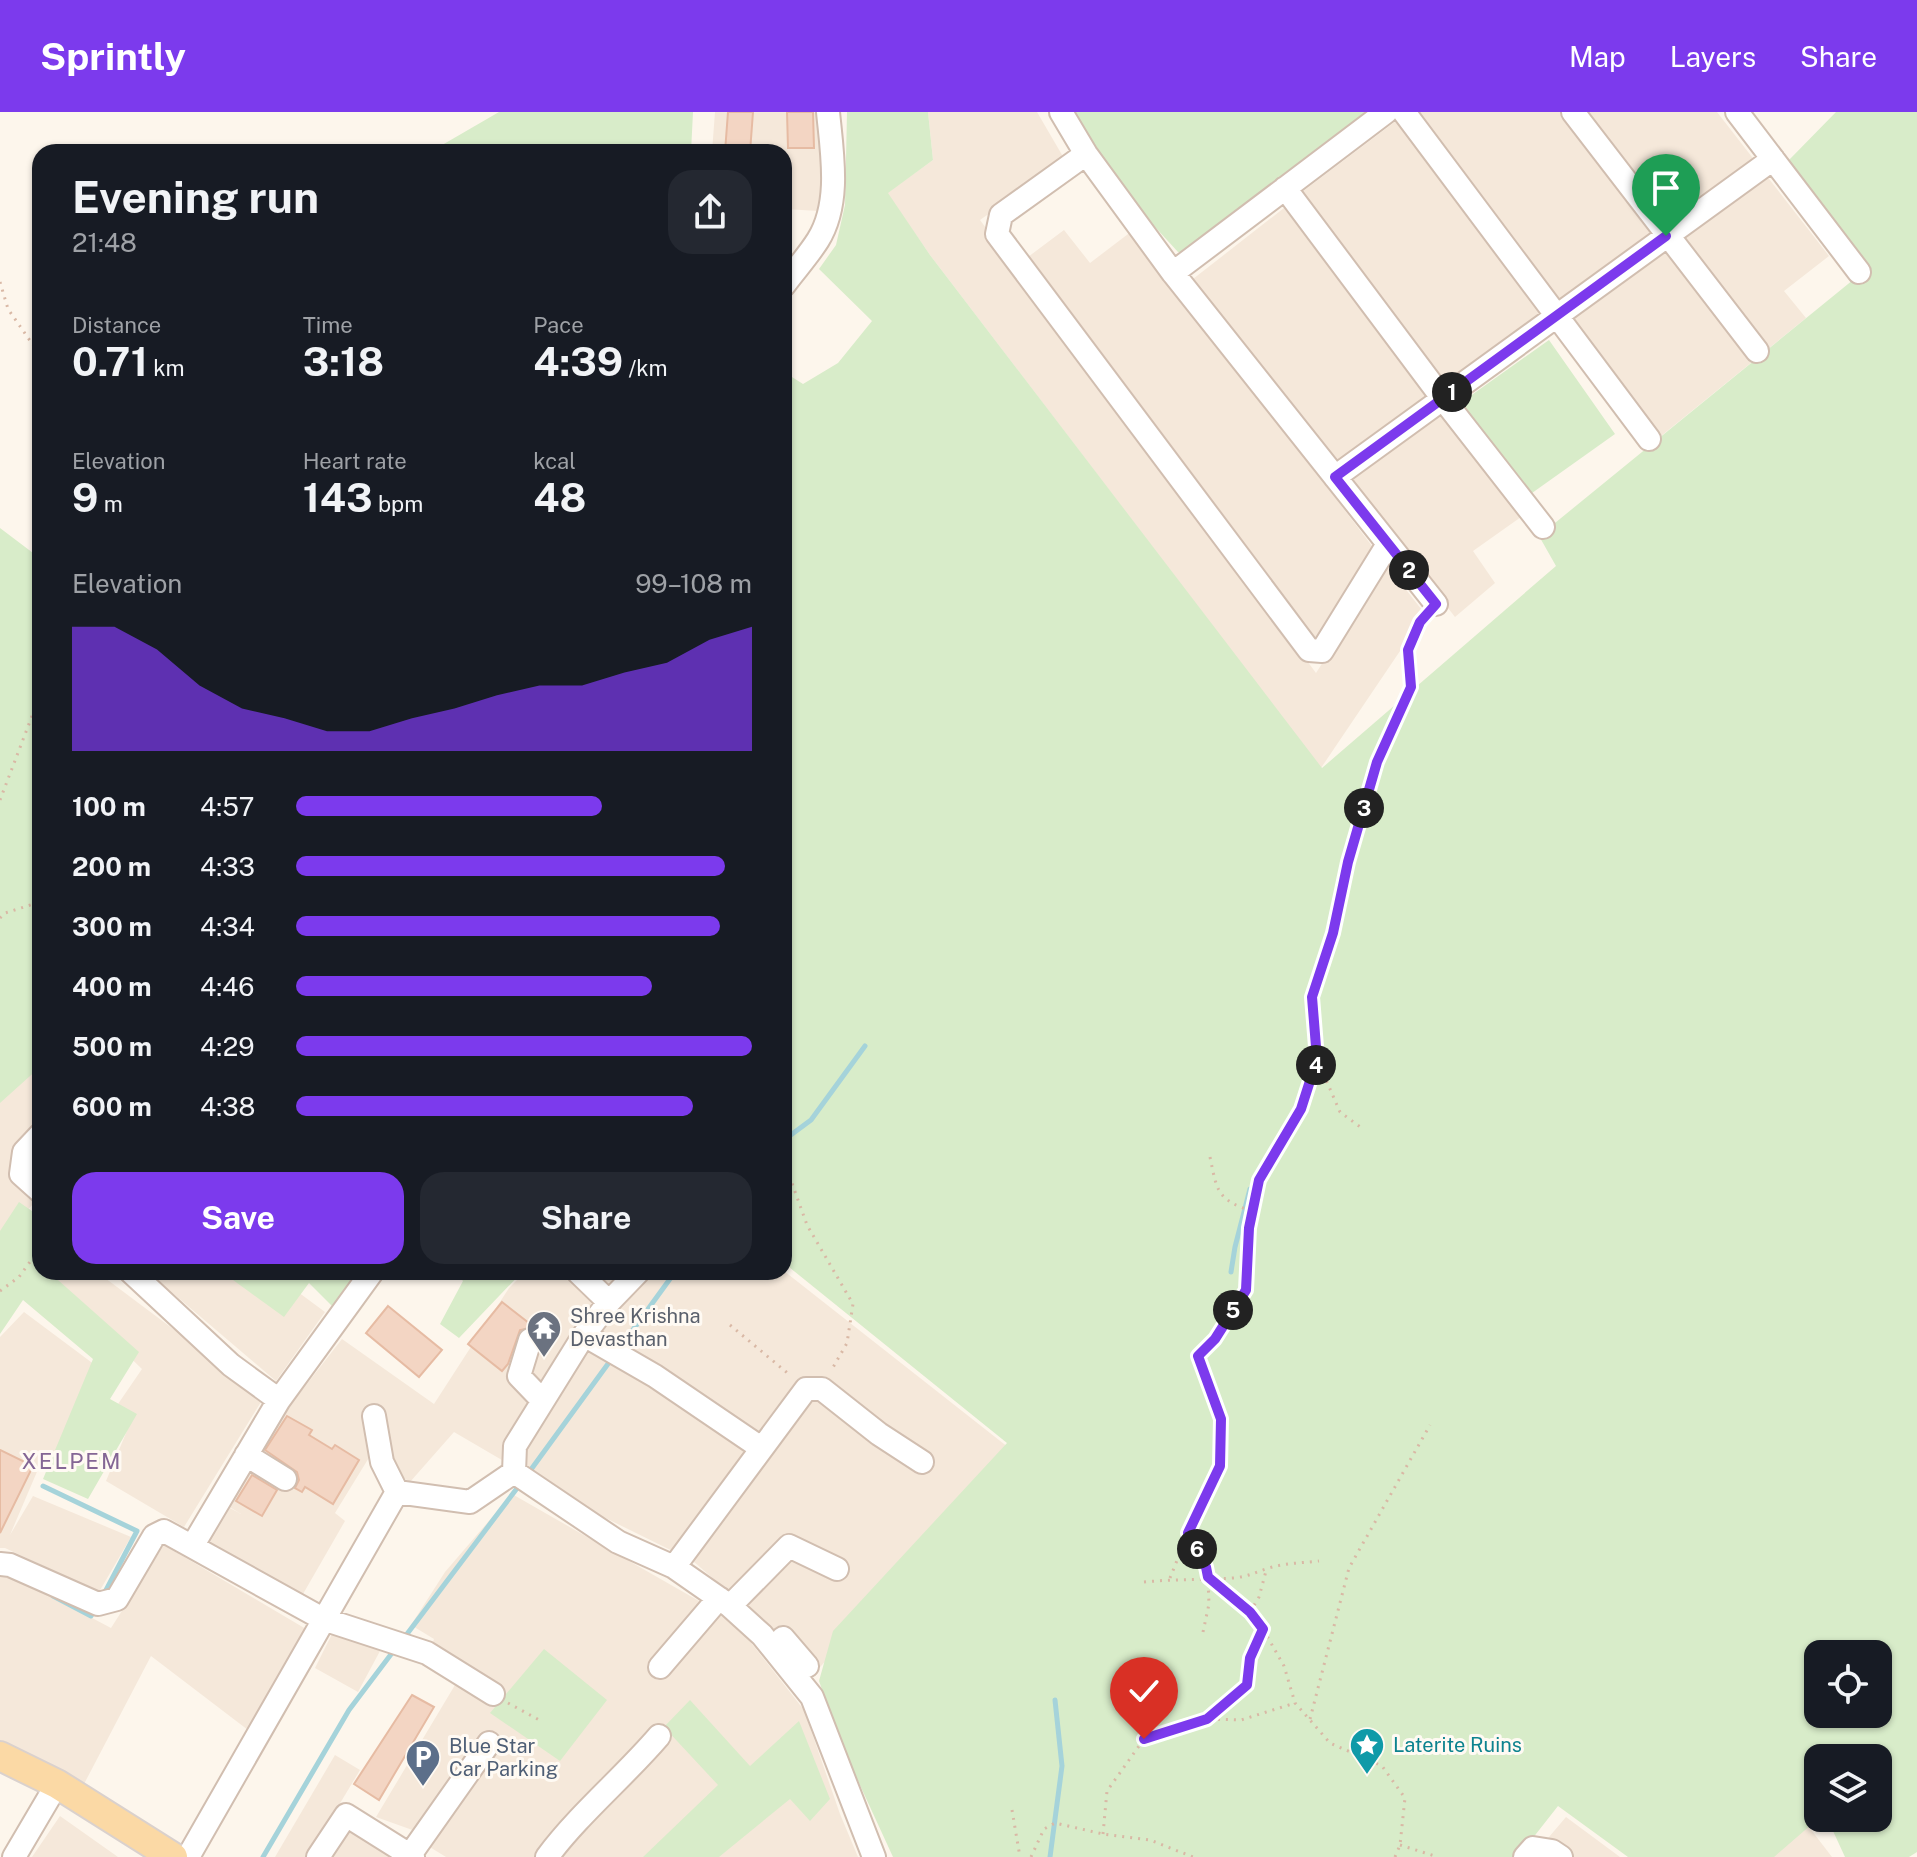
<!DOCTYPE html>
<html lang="en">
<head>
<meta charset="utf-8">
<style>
  body { margin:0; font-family:"Public Sans",sans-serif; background:#242831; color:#f1f3f6; height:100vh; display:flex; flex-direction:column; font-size:30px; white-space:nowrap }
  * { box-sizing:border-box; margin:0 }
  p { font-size:26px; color:#9ea1a6 }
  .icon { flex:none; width:44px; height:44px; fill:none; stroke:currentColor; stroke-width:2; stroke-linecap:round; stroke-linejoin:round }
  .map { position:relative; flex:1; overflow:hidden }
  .side { position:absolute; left:32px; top:32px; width:760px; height:1136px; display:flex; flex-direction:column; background:#171b24; border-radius:24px; box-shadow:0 2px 6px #0004 }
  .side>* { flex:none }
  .controls { position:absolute; left:1804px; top:1528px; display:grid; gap:16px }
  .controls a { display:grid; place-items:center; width:88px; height:88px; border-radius:16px; background:#171b24; box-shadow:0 2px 6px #0004; font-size:40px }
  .pin { position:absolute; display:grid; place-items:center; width:68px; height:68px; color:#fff; margin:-82px -34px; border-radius:50% 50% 50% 0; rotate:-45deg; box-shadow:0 0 8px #0007 }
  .pin .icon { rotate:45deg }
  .km { position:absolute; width:40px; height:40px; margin:-20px; border-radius:50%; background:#222; color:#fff; font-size:22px; line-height:40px; text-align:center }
  .round { display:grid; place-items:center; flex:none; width:84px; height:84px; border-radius:24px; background:#242831 }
  .overview { display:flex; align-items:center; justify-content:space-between; height:136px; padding:0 40px }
  h1 { font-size:44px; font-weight:700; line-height:60px }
  .stats { display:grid; grid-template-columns:repeat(3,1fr); gap:12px; height:136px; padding:8px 40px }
  .stats div { display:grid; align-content:center }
  .stats b { font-size:40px; font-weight:700 }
  .stats small { font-size:22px; font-weight:400 }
  .stats p { font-size:22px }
  .chart { height:224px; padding:16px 40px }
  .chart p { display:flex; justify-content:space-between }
  .chart svg { width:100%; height:144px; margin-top:8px; fill:#7c3aed; opacity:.7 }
  .action { display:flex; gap:16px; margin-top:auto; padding:16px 40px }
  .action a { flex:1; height:92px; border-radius:24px; background:#7c3aed; color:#fff; font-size:32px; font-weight:700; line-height:92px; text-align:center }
  .action a+a { background:#242831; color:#f1f3f6 }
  ul { padding:0 40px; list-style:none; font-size:26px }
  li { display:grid; grid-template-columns:128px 96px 1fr; align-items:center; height:60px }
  li i { height:20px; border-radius:10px; background:#7c3aed }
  header { display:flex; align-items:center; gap:48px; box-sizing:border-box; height:112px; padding:0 40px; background:#7c3aed; color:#fff }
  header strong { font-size:38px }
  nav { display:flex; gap:44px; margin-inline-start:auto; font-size:28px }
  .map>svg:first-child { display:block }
</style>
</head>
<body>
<header>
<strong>Sprintly</strong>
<nav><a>Map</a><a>Layers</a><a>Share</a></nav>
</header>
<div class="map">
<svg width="1917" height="1745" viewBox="0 0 1917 1745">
  <rect width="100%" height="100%" fill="#fdf6ec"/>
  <path fill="#f5e8da" d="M 715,0 L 821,0 L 825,61 L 819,99 L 784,97 L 784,40 L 712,40 Z
    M 928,0 L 1037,0 L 1065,48 L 980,108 L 1316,561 L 1386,452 L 1425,502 L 1321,656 L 930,143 L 887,81 L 933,48 Z
    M 1411,0 L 1717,0 L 1829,144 L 1784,179 L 1806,206 L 1661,324 Z
    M 1396,9 L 1541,201 L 1443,273 L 1298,83 Z
    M 1284,96 L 1521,405 L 1473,439 L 1495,471 L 1455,505 L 1193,167 Z
    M 1064,118 L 1090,151 L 1132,119 L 1375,438 L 1329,516 L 1312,527 L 1028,145 Z
    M 40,935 L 40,1031 L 10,1064 L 34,1091 L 0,1127 L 0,974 Z
    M 784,1159 L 1018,1343 L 807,1569 L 764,1511 L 693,1449 L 575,1391 L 454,1320 L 410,1370 L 370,1344 L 335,1401 L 345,1409 L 303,1482 L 209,1432 L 230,1396 L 241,1402 L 228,1394 L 292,1291 L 342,1227 L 434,1292 L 509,1176 L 525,1160 Z
    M 55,1160 L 97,1160 L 264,1285 L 184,1415 L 106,1369 L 134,1302 L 118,1292 L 142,1257 L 50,1168 Z
    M 148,1160 L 225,1160 L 298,1180 L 325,1200 L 276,1269 Z
    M 24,1200 L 99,1256 L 55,1345 L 45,1341 L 10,1423 L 33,1384 L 131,1425 L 99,1480 L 5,1436 L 0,1436 L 0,1225 Z
    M 512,1382 L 734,1509 L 804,1598 L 840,1702 L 858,1745 L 446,1745 L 415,1726 L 418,1720 L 376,1705 L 455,1573 L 425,1553 L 434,1527 L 411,1513 L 445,1460 Z
    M 164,1433 L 306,1517 L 248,1618 L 151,1544 L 84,1672 L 0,1628 L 0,1462 L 9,1462 L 111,1516 Z
    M 334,1518 L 380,1539 L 358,1580 L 315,1556 Z
    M 335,1643 L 360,1658 L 330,1708 L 399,1745 L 275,1745 Z
    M 60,1704 L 118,1745 L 32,1745 Z
    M 1566,1705 L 1620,1745 L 1532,1745 Z
    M 1802,1706 L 1832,1745 L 1751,1745 Z"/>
  <path fill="#d8ecc9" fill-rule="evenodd" d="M 499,0 L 693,0 L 691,40 L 430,40 Z
    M 847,0 L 928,0 L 933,48 L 888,81 L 930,143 L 1322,656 L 1556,454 L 1539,424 L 1864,159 L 1789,48 L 1836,0 L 1917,0 L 1917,1740 L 1909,1745 L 1845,1745 L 1827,1706 L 1878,1706 L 1878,1646 L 1818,1646 L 1819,1706 L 1774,1745 L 1628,1745 L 1558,1694 L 1518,1745 L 893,1745 L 842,1634 L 819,1569 L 833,1519 L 1007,1331 L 784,1151 L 784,260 L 803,272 L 838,251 L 872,209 L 819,157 L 836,133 L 845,93 ZM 1818,1542 L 1878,1542 L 1878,1602 L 1818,1602 Z
    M 1075,0 L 1373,0 L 1190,141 L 1178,140 L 1123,80 Z
    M 1549,228 L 1615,322 L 1525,386 L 1459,292 Z
    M 0,416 L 37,444 L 40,442 L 40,955 L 0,991 Z
    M 19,1090 L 32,1099 L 37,1095 L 40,1098 L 40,1160 L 49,1160 L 139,1240 L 110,1287 L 137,1302 L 88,1387 L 43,1367 L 93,1247 L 23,1188 L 0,1222 L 0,1119 Z
    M 222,1160 L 358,1160 L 332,1194 L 309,1171 L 284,1205 Z
    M 455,1160 L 522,1160 L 459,1226 L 440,1212 L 463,1169 Z
    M 544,1537 L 607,1588 L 560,1649 L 490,1601 Z
    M 690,1588 L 750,1654 L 799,1609 L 830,1687 L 810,1709 L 790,1687 L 719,1745 L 643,1745 L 718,1673 L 664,1615 Z"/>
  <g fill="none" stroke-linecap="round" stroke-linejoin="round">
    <path stroke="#a5d3da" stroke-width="5" d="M 784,1028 L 811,1008 L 865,934
      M 1231,1160 L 1235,1135 L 1250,1077
      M 619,1237 L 675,1160
      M 527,1363 L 613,1245
      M 43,1374 L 137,1419 L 104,1482
      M 53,1484 L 91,1504 L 95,1497
      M 404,1526 L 521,1371
      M 263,1745 L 349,1598 L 395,1537
      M 1050,1745 L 1062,1654 L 1055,1588"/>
  </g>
  <path fill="#f3d5c3" stroke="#e6bba3" stroke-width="2" d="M 728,0 L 753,0 L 750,40 L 725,40 Z
    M 787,0 L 813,0 L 814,36 L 788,36 Z
    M 502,1190 L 534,1215 L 520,1218 L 508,1252 L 502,1259 L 468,1232 Z
    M 388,1194 L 442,1238 L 419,1265 L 366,1221 Z
    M 287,1304 L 312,1318 L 309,1323 L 332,1337 L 335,1333 L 359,1348 L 333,1392 L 305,1375 L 302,1380 L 295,1376 L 299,1368 L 297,1360 L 265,1338 Z
    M 0,1338 L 33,1354 L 0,1421 Z
    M 252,1363 L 277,1378 L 262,1404 L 236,1389 Z
    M 412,1583 L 434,1595 L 379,1688 L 354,1672 Z"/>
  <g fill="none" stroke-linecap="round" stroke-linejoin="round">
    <g stroke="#d1beb0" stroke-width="26">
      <path id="minor" d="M 1061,0 L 1086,42 L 1173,161 L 1436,492
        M 1404,0 L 1649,327
        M 1573,0 L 1757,239
        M 1737,0 L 1859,160
        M 1086,42 L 1001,103 L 997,122 L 1309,538 L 1322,539 L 1388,432
        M 1285,76 L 1443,287 L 1543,415
        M 1173,161 L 1386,0
        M 784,173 C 795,158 808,144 818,128 C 841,91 832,41 828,0
        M 1335,365 L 1773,47
        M 40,1023 L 24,1040 L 21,1062 L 40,1079
        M 131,1160 L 231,1253 L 279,1288
        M 609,1190 L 638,1160
        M 584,1223 L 655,1264 L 761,1336
        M 530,1228 L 519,1264 L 543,1289
        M 374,1304 L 382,1350 L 397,1380
        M 246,1343 L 285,1367
        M 514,1360 L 515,1334 L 584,1223 L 609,1190 L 578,1160
        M 193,1433 L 279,1288 L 372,1160
        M 0,1452 L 10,1453 L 98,1492 L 117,1487 L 154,1424 L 164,1419 L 323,1507 L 427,1541 L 493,1582
        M 674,1455 L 806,1277 L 822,1277 L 879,1322 L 922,1350
        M 730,1494 L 789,1434 L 837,1457
        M 783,1526 L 807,1554
        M 660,1555 L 719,1486
        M 410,1743 L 489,1631
        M 14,1745 L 57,1672
        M 188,1745 L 397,1380 L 470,1390 L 514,1360 L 618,1430 L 674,1455 L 730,1494 L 762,1523 L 812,1585 L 874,1745
        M 318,1745 L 346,1703 L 413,1745
        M 547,1745 C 580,1701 623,1666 659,1624
        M 1525,1745 L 1533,1736 L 1552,1739 L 1561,1745"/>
    </g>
    <g stroke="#dad1cd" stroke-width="32">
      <path id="major" d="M 0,1644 L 57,1672 L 173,1745"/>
    </g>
    <path stroke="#d9b8a5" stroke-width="3" stroke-dasharray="2 6" stroke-linecap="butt" d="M 0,170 L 8,197 L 40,243
      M 0,688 L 40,583
      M 0,806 L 5,801 L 40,790
      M 1317,947 L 1340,1000 L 1363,1017
      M 1210,1045 C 1217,1079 1217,1088 1252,1099
      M 784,1049 L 807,1113 L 853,1192 L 847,1231 L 831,1259
      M 0,1179 L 19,1165 L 40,1136
      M 730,1213 L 791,1264
      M 1170,1466 L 1188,1421
      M 1144,1470 C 1174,1467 1203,1468 1233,1466 C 1247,1465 1256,1460 1269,1456 C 1285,1451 1302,1451 1319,1449
      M 1250,1500 L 1259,1485 L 1266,1459
      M 1203,1520 L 1209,1492 L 1208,1465
      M 508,1591 L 543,1610
      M 1209,1605 L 1247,1573 L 1250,1546 L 1263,1517
      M 1310,1607 L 1349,1456 L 1430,1313
      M 1012,1698 L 1020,1745
      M 1103,1722 L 1107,1679 L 1144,1627 L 1207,1607 L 1241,1608 L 1295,1591
      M 1400,1733 L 1438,1745
      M 1031,1745 L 1044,1717 L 1055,1711 L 1103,1722 L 1150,1728 L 1193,1745
      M 1395,1745 L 1400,1733 L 1405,1686 L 1382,1654 L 1330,1631 L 1295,1591 L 1284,1554 L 1263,1517 L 1250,1500 L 1208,1465 L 1206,1455 L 1188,1421 L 1220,1354 L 1221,1307 L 1198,1244 L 1215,1227 L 1246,1178 L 1249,1116 L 1259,1068 L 1301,997 L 1317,947 L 1312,885 L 1333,821 L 1348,750 L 1377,650 L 1411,575 L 1408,538 L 1423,507"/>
    <use href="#minor" stroke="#fff" stroke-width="22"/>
    <use href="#major" stroke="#fbd9a5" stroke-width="28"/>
  </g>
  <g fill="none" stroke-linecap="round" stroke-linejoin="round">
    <g stroke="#fff" stroke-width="16">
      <path id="route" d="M 1144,1627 L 1207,1607 L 1247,1573 L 1250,1546 L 1263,1517 L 1250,1500 L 1208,1465 L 1206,1455 L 1188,1421 L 1220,1354 L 1221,1307 L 1198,1244 L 1215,1227 L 1246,1178 L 1249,1116 L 1259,1068 L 1301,997 L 1317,947 L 1312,885 L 1333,821 L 1348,750 L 1377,650 L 1411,575 L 1408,538 L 1420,510 L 1436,492 L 1335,365 L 1666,124"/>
    </g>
    <use href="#route" stroke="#7c3aed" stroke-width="10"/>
  </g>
  <defs>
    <g id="temple-pin" transform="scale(1.8)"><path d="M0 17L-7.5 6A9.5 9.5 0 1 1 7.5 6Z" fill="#6b7280" stroke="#fffaf3"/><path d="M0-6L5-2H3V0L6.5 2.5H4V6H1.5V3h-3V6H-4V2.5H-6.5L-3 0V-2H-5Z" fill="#fff"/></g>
    <g id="sight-pin" transform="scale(1.8)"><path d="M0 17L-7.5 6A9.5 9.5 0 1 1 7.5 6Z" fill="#0f9aa8" stroke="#fffaf3"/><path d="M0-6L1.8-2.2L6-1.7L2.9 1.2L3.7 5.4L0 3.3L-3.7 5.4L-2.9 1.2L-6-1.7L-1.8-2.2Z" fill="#fff"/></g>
    <g id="parking-pin" transform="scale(1.8)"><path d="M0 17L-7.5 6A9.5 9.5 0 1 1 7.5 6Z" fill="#5c6f8a" stroke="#fffaf3"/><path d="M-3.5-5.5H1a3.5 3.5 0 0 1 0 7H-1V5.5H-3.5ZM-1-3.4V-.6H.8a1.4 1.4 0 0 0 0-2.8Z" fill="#fff"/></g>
  </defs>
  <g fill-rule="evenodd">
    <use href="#temple-pin" x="544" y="1216"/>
    <use href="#sight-pin" x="1367" y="1633"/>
    <use href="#parking-pin" x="423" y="1645"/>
  </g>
  <g text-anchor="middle" stroke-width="6" stroke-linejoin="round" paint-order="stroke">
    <g font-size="20" fill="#5b616d" stroke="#fffaf3" text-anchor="start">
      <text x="570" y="1211">Shree Krishna<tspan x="570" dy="23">Devasthan</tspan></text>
    </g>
    <g font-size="20" fill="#0d838f" stroke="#fffaf3" text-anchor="start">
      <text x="1393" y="1640">Laterite Ruins</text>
    </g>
    <g font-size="20" fill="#4e5e75" stroke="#fffaf3" text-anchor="start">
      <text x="449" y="1641">Blue Star<tspan x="449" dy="23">Car Parking</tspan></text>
    </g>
    <g font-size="22" letter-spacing="2" fill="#846695" stroke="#fffaf3">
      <text x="72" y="1357">XELPEM</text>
    </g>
  </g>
</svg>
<div class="controls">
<a><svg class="icon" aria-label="locate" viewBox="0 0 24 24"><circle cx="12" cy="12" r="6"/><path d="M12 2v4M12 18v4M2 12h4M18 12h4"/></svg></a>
<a><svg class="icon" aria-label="layers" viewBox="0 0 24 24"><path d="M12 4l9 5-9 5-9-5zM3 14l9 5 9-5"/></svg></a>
</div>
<div class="pin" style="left:1666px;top:124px;background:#1e9e55"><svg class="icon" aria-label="arrive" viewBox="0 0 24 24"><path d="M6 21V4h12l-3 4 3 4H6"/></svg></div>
<div class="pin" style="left:1144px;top:1627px;background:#d93025"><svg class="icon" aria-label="check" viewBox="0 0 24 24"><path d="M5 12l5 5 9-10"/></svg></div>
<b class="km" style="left:1452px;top:280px">1</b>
<b class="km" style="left:1409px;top:458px">2</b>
<b class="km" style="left:1364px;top:696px">3</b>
<b class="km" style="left:1316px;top:953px">4</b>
<b class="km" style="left:1233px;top:1198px">5</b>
<b class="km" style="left:1197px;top:1437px">6</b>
<section class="side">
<div class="overview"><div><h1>Evening run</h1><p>21:48</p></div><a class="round"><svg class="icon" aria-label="share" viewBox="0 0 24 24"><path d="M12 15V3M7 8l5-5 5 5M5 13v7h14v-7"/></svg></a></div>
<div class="stats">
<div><p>Distance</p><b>0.71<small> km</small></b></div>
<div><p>Time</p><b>3:18</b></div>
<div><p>Pace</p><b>4:39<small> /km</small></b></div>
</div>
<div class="stats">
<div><p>Elevation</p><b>9<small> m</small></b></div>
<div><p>Heart rate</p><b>143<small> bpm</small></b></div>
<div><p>kcal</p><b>48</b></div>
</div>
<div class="chart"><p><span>Elevation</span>99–108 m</p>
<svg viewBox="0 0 160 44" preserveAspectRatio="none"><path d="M0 44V6L10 6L20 13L30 24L40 31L50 34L60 38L70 38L80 34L90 31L100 27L110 24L120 24L130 20L140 17L150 10L160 6V44z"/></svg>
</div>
<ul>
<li><b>100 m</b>4:57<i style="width:67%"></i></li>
<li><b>200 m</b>4:33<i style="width:94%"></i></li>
<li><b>300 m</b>4:34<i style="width:93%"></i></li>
<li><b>400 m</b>4:46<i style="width:78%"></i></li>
<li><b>500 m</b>4:29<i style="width:100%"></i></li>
<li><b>600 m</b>4:38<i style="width:87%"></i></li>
</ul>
<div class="action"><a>Save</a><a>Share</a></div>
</section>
</div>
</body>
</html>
